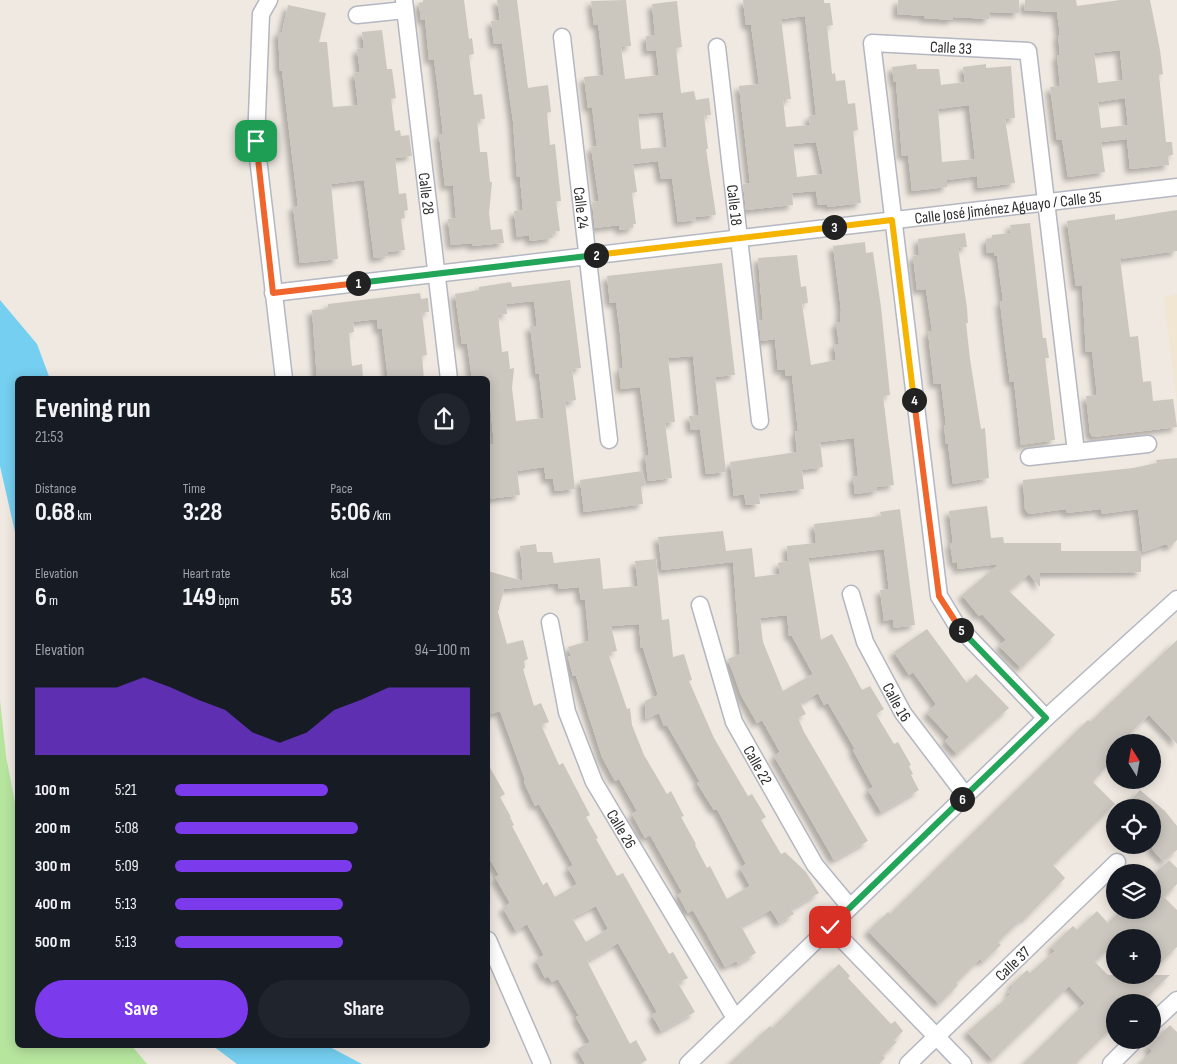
<!DOCTYPE html>
<html lang="en">
<head>
<meta charset="utf-8">
<style>
  body { margin:0; font-family:"Sofia Sans Condensed",sans-serif; background:#20242c; color:#f1f3f6; height:100vh; display:flex; flex-direction:column; font-size:19px; white-space:nowrap }
  * { box-sizing:border-box; margin:0 }
  p { font-size:16px; color:#9ea1a6 }
  .icon { flex:none; width:28px; height:28px; fill:none; stroke:currentColor; stroke-width:2; stroke-linecap:round; stroke-linejoin:round }
  .map { position:relative; flex:1; overflow:hidden }
  .drawer { position:absolute; left:15px; top:376px; width:475px; height:672px; display:flex; flex-direction:column; background:#171b24; border-radius:8px; box-shadow:0 2px 12px #0003 }
  .drawer>* { flex:none }
  .needle { width:32px; rotate:349deg }
  .fabs { position:absolute; left:1106px; top:734px; display:grid; gap:10px }
  .fabs a { display:grid; place-items:center; width:55px; height:55px; border-radius:50%; background:#171b24; box-shadow:0 2px 12px #0003; font-size:25px }
  .pin { position:absolute; display:grid; place-items:center; width:42px; height:42px; color:#fff; margin:-21px; border-radius:10px; box-shadow:0 2px 8px #0006 }
  .km { position:absolute; width:25px; height:25px; margin:-12px; border-radius:50%; background:#222; color:#fff; font-size:14px; line-height:25px; text-align:center }
  .round { display:grid; place-items:center; flex:none; width:52px; height:52px; border-radius:26px; background:#20242c }
  .headline { display:flex; align-items:center; justify-content:space-between; height:85px; padding:0 20px }
  h1 { font-size:28px; font-weight:700; line-height:38px }
  .figures { display:grid; grid-template-columns:repeat(3,1fr); gap:8px; height:85px; padding:5px 20px }
  .figures div { display:grid; align-content:center }
  .figures b { font-size:25px; font-weight:700 }
  .figures small { font-size:14px; font-weight:400 }
  .figures p { font-size:14px }
  .chart { height:140px; padding:10px 20px }
  .chart p { display:flex; justify-content:space-between }
  .chart svg { width:100%; height:90px; margin-top:5px; fill:#7c3aed; opacity:.7 }
  .action { display:flex; gap:10px; margin-top:auto; padding:10px 20px }
  .action a { flex:1; height:58px; border-radius:30px; background:#7c3aed; color:#fff; font-size:20px; font-weight:700; line-height:58px; text-align:center }
  .action a+a { background:#20242c; color:#f1f3f6 }
  ul { padding:0 20px; list-style:none; font-size:16px }
  li { display:grid; grid-template-columns:80px 60px 1fr; align-items:center; height:38px }
  li i { height:12px; border-radius:6px; background:#7c3aed }
  .map>svg:first-child { display:block }
</style>
</head>
<body>
<div class="map">
<svg width="1177" height="1064" viewBox="0 0 1177 1064">
  <defs>
    <filter id="shadow"><feDropShadow dx="-4.5" dy="4.5" stdDeviation="2.5" flood-color="#0004"/></filter>
  </defs>
  <rect width="100%" height="100%" fill="#efe9e1"/>
  <path fill="#f0e6d1" d="M 1177,294 L 1177,403 L 1164,297 Z"/>
  <path fill="#b6e59e" d="M 0,700 L 6,756 L 17,813 L 18,1046 L 132,1046 L 147,1064 L 0,1064 Z"/>
  <path fill="#75cff0" d="M 0,300 L 37,344 L 50,379 L 18,379 L 17,567 L 15,532 L 0,466 Z
    M 213,1046 L 328,1046 L 362,1064 L 237,1064 Z"/>
  <path fill="#cbc7bf" fill-rule="evenodd" filter="url(#shadow)" d="M 423,0 L 464,0 L 469,39 L 472,38 L 474,54 L 469,55 L 474,95 L 482,94 L 485,119 L 477,119 L 480,152 L 487,152 L 490,182 L 492,182 L 489,213 L 491,230 L 502,229 L 504,243 L 472,246 L 472,243 L 451,245 L 448,219 L 456,218 L 453,185 L 445,186 L 439,134 L 443,134 L 438,90 L 434,59 L 429,60 L 425,19 L 421,20 L 419,3 L 423,2 Z
    M 497,0 L 517,0 L 528,88 L 548,85 L 551,112 L 547,113 L 550,145 L 555,144 L 561,201 L 556,201 L 560,231 L 552,232 L 553,238 L 530,241 L 529,235 L 517,237 L 514,211 L 523,210 L 520,177 L 517,177 L 513,121 L 502,43 L 494,44 L 491,21 L 500,20 Z
    M 626,0 L 631,46 L 621,47 L 625,79 L 659,75 L 656,50 L 647,51 L 646,36 L 655,35 L 652,4 L 677,1 L 682,47 L 676,48 L 681,93 L 694,91 L 696,100 L 709,98 L 711,115 L 704,115 L 708,149 L 706,149 L 716,215 L 696,217 L 696,220 L 678,222 L 672,178 L 661,179 L 658,161 L 633,164 L 637,192 L 632,193 L 636,224 L 633,224 L 633,228 L 620,230 L 619,225 L 595,228 L 592,202 L 599,201 L 591,147 L 597,146 L 596,139 L 592,107 L 588,108 L 584,77 L 604,75 L 599,31 L 598,24 L 594,25 L 591,1 ZM 663,112 L 667,147 L 641,149 L 638,114 Z
    M 743,0 L 824,0 L 824,3 L 830,3 L 833,25 L 827,26 L 832,74 L 835,73 L 836,81 L 845,80 L 848,104 L 855,103 L 858,130 L 853,131 L 861,203 L 828,207 L 827,204 L 818,205 L 816,191 L 792,193 L 793,205 L 746,210 L 743,184 L 750,183 L 739,86 L 759,84 L 751,25 L 746,25 ZM 805,16 L 816,115 L 809,116 L 810,125 L 786,127 L 783,99 L 791,99 L 781,19 ZM 816,142 L 823,174 L 797,177 L 793,144 Z
    M 898,0 L 1019,0 L 1019,13 L 990,12 L 989,19 L 953,17 L 953,20 L 924,18 L 924,16 L 897,14 Z
    M 1025,0 L 1076,0 L 1077,6 L 1120,0 L 1150,0 L 1160,50 L 1163,74 L 1159,75 L 1166,142 L 1172,142 L 1173,155 L 1168,156 L 1169,165 L 1130,169 L 1127,139 L 1101,142 L 1105,172 L 1068,177 L 1062,139 L 1057,140 L 1050,87 L 1060,86 L 1057,55 L 1060,55 L 1058,35 L 1060,35 L 1057,12 L 1024,10 ZM 1120,50 L 1123,80 L 1098,83 L 1094,53 ZM 1125,98 L 1128,125 L 1101,128 L 1098,102 Z
    M 288,5 L 326,13 L 319,42 L 327,42 L 333,107 L 358,105 L 354,73 L 360,72 L 357,49 L 364,48 L 362,32 L 382,30 L 387,69 L 392,69 L 396,98 L 391,99 L 395,131 L 400,130 L 401,136 L 409,135 L 412,156 L 395,158 L 399,194 L 406,193 L 408,210 L 404,211 L 405,218 L 401,219 L 405,250 L 387,252 L 388,256 L 374,258 L 364,180 L 331,184 L 338,259 L 300,263 L 293,206 L 298,206 L 282,71 L 280,71 L 278,32 L 282,32 Z
    M 916,64 L 917,69 L 939,69 L 941,85 L 965,82 L 963,67 L 986,64 L 986,68 L 1011,66 L 1015,118 L 1005,119 L 1015,183 L 978,188 L 977,176 L 947,180 L 947,187 L 912,191 L 908,155 L 902,156 L 896,82 L 894,82 L 892,67 ZM 969,105 L 975,159 L 942,162 L 938,109 Z
    M 1177,210 L 1177,251 L 1120,259 L 1130,337 L 1138,336 L 1143,382 L 1151,381 L 1153,401 L 1173,399 L 1177,427 L 1093,437 L 1090,433 L 1086,396 L 1097,395 L 1092,351 L 1086,352 L 1082,285 L 1076,286 L 1067,221 L 1115,214 L 1115,220 Z
    M 1030,223 L 1043,338 L 1046,338 L 1049,358 L 1045,358 L 1046,366 L 1055,440 L 1021,445 L 1014,381 L 1010,382 L 1005,344 L 1000,302 L 1003,301 L 997,255 L 994,256 L 994,252 L 987,253 L 986,239 L 992,238 L 992,235 L 1011,233 L 1010,225 Z
    M 965,233 L 967,247 L 958,248 L 967,308 L 968,323 L 966,323 L 970,359 L 981,429 L 985,428 L 989,478 L 953,484 L 948,444 L 946,444 L 944,425 L 946,425 L 941,383 L 934,384 L 928,332 L 932,331 L 926,289 L 917,290 L 913,256 L 919,255 L 918,239 Z
    M 865,242 L 866,253 L 873,252 L 881,307 L 890,395 L 883,396 L 894,485 L 877,487 L 877,491 L 855,494 L 853,477 L 858,476 L 854,438 L 820,442 L 823,467 L 802,470 L 804,489 L 759,494 L 760,504 L 746,505 L 744,494 L 734,496 L 730,462 L 797,452 L 795,432 L 798,431 L 792,375 L 785,376 L 785,369 L 778,370 L 775,339 L 761,341 L 759,321 L 763,320 L 758,258 L 797,255 L 801,287 L 806,286 L 808,303 L 802,304 L 811,365 L 836,360 L 834,344 L 839,344 L 836,323 L 840,322 L 841,309 L 833,246 Z
    M 722,263 L 735,375 L 715,377 L 726,472 L 706,474 L 700,429 L 691,430 L 689,416 L 699,415 L 693,356 L 668,358 L 675,422 L 665,423 L 672,478 L 648,481 L 645,455 L 649,455 L 640,387 L 621,389 L 619,368 L 623,368 L 620,333 L 616,302 L 610,303 L 607,276 Z
    M 570,280 L 581,368 L 572,369 L 576,400 L 565,402 L 575,489 L 555,491 L 553,479 L 546,479 L 544,467 L 517,471 L 520,495 L 488,499 L 488,444 L 494,444 L 490,402 L 488,403 L 488,379 L 472,379 L 467,343 L 462,344 L 455,294 L 479,290 L 479,287 L 511,282 L 512,287 ZM 534,301 L 537,326 L 530,326 L 536,374 L 539,373 L 544,418 L 516,421 L 512,388 L 514,368 L 510,369 L 508,351 L 502,352 L 498,315 L 507,314 L 506,304 Z
    M 420,293 L 421,299 L 428,298 L 429,312 L 422,312 L 427,355 L 422,356 L 424,379 L 388,379 L 382,329 L 378,329 L 377,319 L 353,322 L 354,332 L 349,333 L 352,366 L 362,364 L 363,379 L 317,379 L 312,310 L 328,309 L 328,304 Z
    M 1177,458 L 1177,540 L 1170,547 L 1166,544 L 1143,552 L 1138,509 L 1102,514 L 1101,509 L 1066,513 L 1066,509 L 1029,514 L 1025,509 L 1023,480 L 1133,468 L 1157,463 L 1156,460 Z
    M 642,471 L 646,485 L 641,487 L 643,504 L 584,512 L 580,480 Z
    M 987,506 L 991,538 L 1003,537 L 1004,543 L 1061,543 L 1061,551 L 1141,551 L 1141,572 L 1040,573 L 1040,587 L 1029,574 L 1009,591 L 1055,635 L 1021,668 L 999,646 L 1006,640 L 982,614 L 979,616 L 962,595 L 999,564 L 957,569 L 957,562 L 953,563 L 950,543 L 953,543 L 949,511 Z
    M 900,509 L 915,625 L 894,628 L 893,619 L 884,621 L 880,590 L 889,589 L 884,549 L 808,558 L 821,640 L 832,634 L 862,690 L 870,686 L 884,709 L 876,714 L 894,744 L 898,742 L 911,765 L 909,766 L 913,774 L 911,775 L 919,790 L 881,812 L 868,790 L 873,787 L 853,750 L 855,749 L 828,703 L 824,705 L 818,693 L 800,703 L 806,714 L 798,718 L 804,732 L 868,841 L 834,860 L 774,756 L 780,752 L 762,720 L 757,723 L 741,695 L 728,659 L 740,654 L 733,562 L 662,570 L 658,537 L 723,531 L 726,551 L 752,548 L 755,577 L 780,574 L 778,563 L 788,561 L 787,546 L 816,543 L 814,524 L 881,516 L 880,512 ZM 787,615 L 789,636 L 792,636 L 813,674 L 783,691 L 763,642 L 760,618 Z
    M 536,544 L 537,552 L 552,552 L 554,563 L 600,558 L 603,589 L 638,586 L 635,561 L 656,559 L 662,620 L 669,619 L 673,657 L 684,654 L 692,680 L 689,681 L 714,738 L 748,796 L 752,794 L 766,817 L 761,820 L 781,854 L 785,852 L 806,872 L 819,893 L 791,909 L 794,914 L 779,923 L 771,910 L 741,926 L 756,953 L 738,964 L 737,961 L 725,967 L 693,910 L 688,913 L 678,895 L 682,892 L 650,835 L 645,838 L 632,814 L 637,811 L 619,779 L 615,781 L 602,757 L 576,676 L 573,676 L 568,657 L 571,656 L 568,647 L 589,641 L 585,600 L 581,600 L 579,587 L 559,589 L 558,583 L 504,589 L 498,612 L 503,630 L 507,644 L 523,640 L 528,659 L 524,661 L 525,668 L 523,669 L 534,706 L 541,703 L 549,722 L 541,725 L 559,765 L 563,763 L 590,815 L 586,817 L 598,838 L 596,839 L 617,876 L 623,873 L 669,954 L 673,952 L 688,978 L 678,983 L 695,1012 L 661,1031 L 652,1015 L 657,1012 L 618,943 L 587,961 L 630,1044 L 636,1040 L 647,1060 L 640,1064 L 585,1064 L 577,1049 L 590,1042 L 576,1017 L 579,1016 L 558,979 L 552,982 L 548,976 L 545,978 L 536,960 L 544,955 L 527,924 L 516,931 L 503,908 L 510,903 L 495,877 L 499,875 L 488,856 L 488,764 L 505,794 L 500,797 L 511,817 L 510,817 L 514,825 L 512,826 L 543,885 L 547,882 L 555,897 L 577,884 L 568,868 L 573,865 L 539,804 L 535,806 L 524,782 L 524,777 L 500,711 L 488,715 L 488,571 L 523,581 L 520,546 ZM 639,624 L 641,648 L 643,648 L 658,695 L 645,701 L 646,719 L 659,713 L 664,726 L 667,725 L 700,782 L 697,783 L 714,810 L 717,809 L 746,864 L 740,868 L 750,886 L 727,899 L 710,866 L 707,868 L 695,845 L 696,844 L 681,817 L 684,816 L 671,791 L 667,794 L 644,755 L 632,725 L 630,708 L 627,709 L 608,653 L 617,651 L 611,626 ZM 596,906 L 608,929 L 586,942 L 572,918 Z
    M 927,629 L 967,683 L 976,674 L 1009,708 L 957,754 L 945,741 L 949,737 L 927,713 L 936,704 L 913,672 L 909,675 L 894,652 Z
    M 1177,640 L 1177,744 L 1149,715 L 1127,736 L 1125,735 L 1115,742 L 1106,754 L 1112,760 L 1093,782 L 1115,804 L 1053,865 L 1065,878 L 1025,919 L 1024,917 L 998,942 L 1001,945 L 983,962 L 980,959 L 956,983 L 958,985 L 939,1004 L 868,931 L 888,912 L 890,914 L 1088,720 L 1090,722 Z
    M 1140,790 L 1165,811 L 1177,826 L 1177,850 L 1163,861 L 1152,849 L 1152,808 L 1124,808 Z
    M 1169,860 L 1177,868 L 1177,884 L 1164,897 L 1177,910 L 1177,947 L 1152,971 L 1152,938 L 1115,938 L 1115,942 L 1095,962 L 1108,975 L 1170,975 L 1145,999 L 1143,997 L 1138,1002 L 1115,1002 L 1115,1025 L 1075,1064 L 1023,1064 L 1085,1003 L 1069,986 L 993,1060 L 967,1032 L 1011,994 L 1008,992 L 1013,987 L 1011,985 L 1027,970 L 1030,973 L 1055,951 L 1051,947 L 1073,926 L 1077,930 L 1097,911 L 1108,923 L 1121,910 L 1152,910 L 1152,876 Z
    M 839,964 L 850,976 L 848,978 L 891,1024 L 895,1021 L 903,1031 L 894,1040 L 897,1042 L 883,1055 L 885,1058 L 879,1064 L 729,1064 L 770,1026 L 772,1028 Z
    M 1170,1025 L 1177,1032 L 1177,1064 L 1139,1064 L 1152,1051 L 1148,1047 Z"/>
  <g fill="none" stroke-linecap="round" stroke-linejoin="round">
    <g stroke="#b4b7c1" stroke-width="19">
      <g id="minor">
        <path d="M 269,0 L 261,14 L 256,141 L 284,379"/>
        <path id="s1" d="M 404,0 L 449,379"/>
        <path d="M 357,15 L 405,10"/>
        <path id="s2" d="M 562,37 L 609,440"/>
        <path id="s3" d="M 717,47 L 760,421"/>
        <path id="s4" d="M 273,293 L 1177,187"/>
        <path d="M 1029,457 L 1148,444"/>
        <path id="s5" d="M 851,594 L 865,642 L 903,713 L 966,796"/>
        <path id="s6" d="M 700,605 L 734,722 L 815,865 L 850,907"/>
        <path id="s7" d="M 550,622 L 567,712 L 594,782 L 735,1018"/>
        <path id="s8" d="M 1046,718 L 956,624 L 939,596 L 872,43 L 1028,51 L 1076,452"/>
        <path d="M 830,927 L 963,1064"/>
        <path d="M 488,940 L 542,1064"/>
        <path d="M 1152,1023 L 1177,1000"/>
        <path d="M 688,1064 L 1046,718 L 1177,599"/>
        <path id="s9" d="M 908,1064 L 1117,862"/>
        <path d="M 1111,1064 L 1135,1040"/>
      </g>
    </g>
    <use href="#minor" stroke="#fff" stroke-width="16"/>
  </g>
  <g fill="none" stroke-linecap="round" stroke-linejoin="round">
    <g stroke="#fff" stroke-width="10">
      <path id="split-1" d="M 256,141 L 273,293 L 358,283"/>
    </g>
    <g stroke="#fff" stroke-width="10">
      <path id="split-2" d="M 358,283 L 596,255"/>
    </g>
    <g stroke="#fff" stroke-width="10">
      <path id="split-3" d="M 596,255 L 834,227"/>
    </g>
    <g stroke="#fff" stroke-width="10">
      <path id="split-4" d="M 834,227 L 892,220 L 914,400"/>
    </g>
    <g stroke="#fff" stroke-width="10">
      <path id="split-5" d="M 914,400 L 939,596 L 961,630"/>
    </g>
    <g stroke="#fff" stroke-width="10">
      <path id="split-6" d="M 961,630 L 1046,718 L 962,799"/>
    </g>
    <g stroke="#fff" stroke-width="10">
      <path id="split-7" d="M 830,927 L 962,799"/>
    </g>
    <use href="#split-1" stroke="#f0652b" stroke-width="6"/>
    <use href="#split-2" stroke="#22a559" stroke-width="6"/>
    <use href="#split-3" stroke="#f5b400" stroke-width="6"/>
    <use href="#split-4" stroke="#f5b400" stroke-width="6"/>
    <use href="#split-5" stroke="#f0652b" stroke-width="6"/>
    <use href="#split-6" stroke="#22a559" stroke-width="6"/>
    <use href="#split-7" stroke="#22a559" stroke-width="6"/>
  </g>
  <g text-anchor="middle" stroke-width="4.5" stroke-linejoin="round" paint-order="stroke">
    <g font-size="16" fill="#2e2e2e" stroke="#fff">
      <text dy="6" stroke="none"><textPath href="#s8" startOffset="799">Calle 33</textPath></text>
      <text dy="6" stroke="none"><textPath href="#s1" startOffset="195">Calle 28</textPath></text>
      <text dy="6" stroke="none"><textPath href="#s3" startOffset="159">Calle 18</textPath></text>
      <text dy="6" stroke="none"><textPath href="#s4" startOffset="740">Calle José Jiménez Aguayo / Calle 35</textPath></text>
      <text dy="6" stroke="none"><textPath href="#s2" startOffset="172">Calle 24</textPath></text>
      <text dy="6" stroke="none"><textPath href="#s5" startOffset="118">Calle 16</textPath></text>
      <text dy="6" stroke="none"><textPath href="#s6" startOffset="171">Calle 22</textPath></text>
      <text dy="6" stroke="none"><textPath href="#s7" startOffset="221">Calle 26</textPath></text>
      <text dy="6" stroke="none"><textPath href="#s9" startOffset="145">Calle 37</textPath></text>
    </g>
  </g>
</svg>
<div class="fabs">
<a><svg class="needle" viewBox="-14 -14 28 28"><path d="M0-13l5 13h-10z" fill="#e53935"/><path d="M0 13l5-13h-10z" fill="#9ea1a6"/></svg></a>
<a><svg class="icon" aria-label="locate" viewBox="0 0 24 24"><circle cx="12" cy="12" r="6"/><path d="M12 2v4M12 18v4M2 12h4M18 12h4"/></svg></a>
<a><svg class="icon" aria-label="layers" viewBox="0 0 24 24"><path d="M12 4l9 5-9 5-9-5zM3 14l9 5 9-5"/></svg></a>
<a>+</a>
<a>−</a>
</div>
<div class="pin" style="left:256px;top:141px;background:#1e9e55"><svg class="icon" aria-label="arrive" viewBox="0 0 24 24"><path d="M6 21V4h12l-3 4 3 4H6"/></svg></div>
<div class="pin" style="left:830px;top:927px;background:#d93025"><svg class="icon" aria-label="check" viewBox="0 0 24 24"><path d="M5 12l5 5 9-10"/></svg></div>
<b class="km" style="left:358px;top:283px">1</b>
<b class="km" style="left:596px;top:255px">2</b>
<b class="km" style="left:834px;top:227px">3</b>
<b class="km" style="left:914px;top:400px">4</b>
<b class="km" style="left:961px;top:630px">5</b>
<b class="km" style="left:962px;top:799px">6</b>
<section class="drawer">
<div class="headline"><div><h1>Evening run</h1><p>21:53</p></div><a class="round"><svg class="icon" aria-label="share" viewBox="0 0 24 24"><path d="M12 15V3M7 8l5-5 5 5M5 13v7h14v-7"/></svg></a></div>
<div class="figures">
<div><p>Distance</p><b>0.68<small> km</small></b></div>
<div><p>Time</p><b>3:28</b></div>
<div><p>Pace</p><b>5:06<small> /km</small></b></div>
</div>
<div class="figures">
<div><p>Elevation</p><b>6<small> m</small></b></div>
<div><p>Heart rate</p><b>149<small> bpm</small></b></div>
<div><p>kcal</p><b>53</b></div>
</div>
<div class="chart"><p><span>Elevation</span>94–100 m</p>
<svg viewBox="0 0 160 44" preserveAspectRatio="none"><path d="M0 44V11L10 11L20 11L30 11L40 6L50 11L60 17L70 22L80 33L90 38L100 33L110 22L120 17L130 11L140 11L150 11L160 11V44z"/></svg>
</div>
<ul>
<li><b>100 m</b>5:21<i style="width:52%"></i></li>
<li><b>200 m</b>5:08<i style="width:62%"></i></li>
<li><b>300 m</b>5:09<i style="width:60%"></i></li>
<li><b>400 m</b>5:13<i style="width:57%"></i></li>
<li><b>500 m</b>5:13<i style="width:57%"></i></li>
</ul>
<div class="action"><a>Save</a><a>Share</a></div>
</section>
</div>
</body>
</html>
